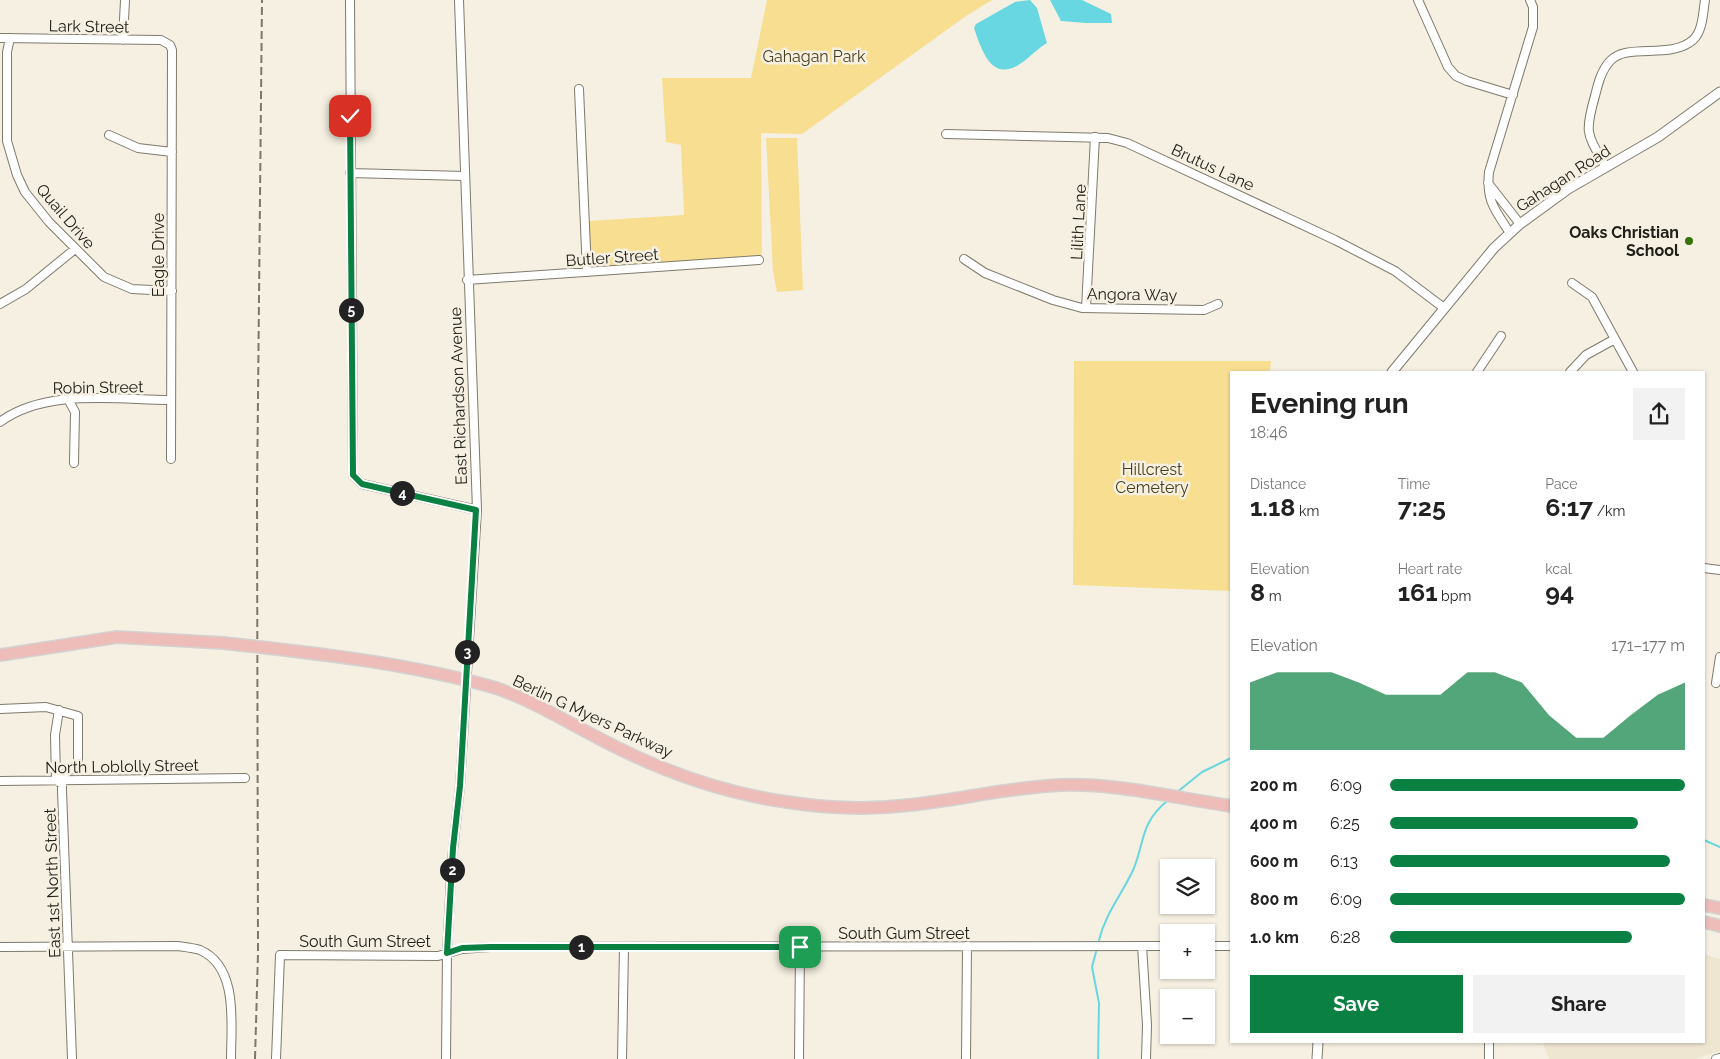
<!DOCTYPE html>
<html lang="en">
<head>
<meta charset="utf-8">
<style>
  body { margin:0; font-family:Raleway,sans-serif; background:#f2f2f2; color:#222; height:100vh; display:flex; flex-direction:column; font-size:19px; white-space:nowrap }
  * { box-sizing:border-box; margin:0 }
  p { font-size:16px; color:#767676 }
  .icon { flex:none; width:28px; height:28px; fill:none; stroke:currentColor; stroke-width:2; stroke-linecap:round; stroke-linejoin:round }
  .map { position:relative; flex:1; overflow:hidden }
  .details { position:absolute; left:1230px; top:371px; width:475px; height:672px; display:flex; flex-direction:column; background:#fff; border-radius:0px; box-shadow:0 1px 4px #0004 }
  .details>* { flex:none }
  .controls { position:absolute; left:1160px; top:859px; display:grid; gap:10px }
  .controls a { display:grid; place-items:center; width:55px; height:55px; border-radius:0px; background:#fff; box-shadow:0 1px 4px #0004; font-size:25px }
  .pin { position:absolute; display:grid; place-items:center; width:42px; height:42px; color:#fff; margin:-21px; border-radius:10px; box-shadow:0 2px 8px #0006 }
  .km { position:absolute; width:25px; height:25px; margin:-12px; border-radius:50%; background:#222; color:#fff; font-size:14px; line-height:25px; text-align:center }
  .round { display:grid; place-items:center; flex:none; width:52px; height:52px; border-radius:0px; background:#f2f2f2 }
  .head { display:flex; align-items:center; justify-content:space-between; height:85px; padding:0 20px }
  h1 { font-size:28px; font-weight:700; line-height:38px }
  .metrics { display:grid; grid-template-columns:repeat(3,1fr); gap:8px; height:85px; padding:5px 20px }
  .metrics div { display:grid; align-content:center }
  .metrics b { font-size:25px; font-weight:700 }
  .metrics small { font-size:14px; font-weight:400 }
  .metrics p { font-size:14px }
  .chart { height:140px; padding:10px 20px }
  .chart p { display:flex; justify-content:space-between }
  .chart svg { width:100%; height:90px; margin-top:5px; fill:#0b8043; opacity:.7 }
  .primary-button { display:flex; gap:10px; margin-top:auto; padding:10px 20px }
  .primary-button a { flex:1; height:58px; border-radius:0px; background:#0b8043; color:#fff; font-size:20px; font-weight:700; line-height:58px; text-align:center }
  .primary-button a+a { background:#f2f2f2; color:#222 }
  ul { padding:0 20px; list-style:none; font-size:16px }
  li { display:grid; grid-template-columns:80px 60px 1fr; align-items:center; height:38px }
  li i { height:12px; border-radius:6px; background:#0b8043 }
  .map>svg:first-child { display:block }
</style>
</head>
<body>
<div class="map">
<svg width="1720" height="1059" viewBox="0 0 1720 1059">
  <rect width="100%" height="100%" fill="#f5f0e1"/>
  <path fill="#eee6d0" d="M 1704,954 L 1720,959 L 1720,1051 L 1695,1059 L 1549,1059 L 1543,1043 L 1704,1042 Z"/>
  <path fill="#f8de91" d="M 767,0 L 992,0 L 966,16 L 802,134 L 761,133 L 762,263 L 591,268 L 589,221 L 684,215 L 681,145 L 666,142 L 662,78 L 751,78 Z
    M 766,138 L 797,138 L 803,290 L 777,292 L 773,271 Z
    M 1074,361 L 1271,361 L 1270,372 L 1231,372 L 1231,591 L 1073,585 Z"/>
  <path fill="#68d7e2" d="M 1030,0 L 1037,8 L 1047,43 C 1039,48 1035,52 1028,58 C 995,86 984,58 974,28 L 976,24 L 1015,2 Z
    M 1050,0 L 1082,0 L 1111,14 L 1112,23 L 1086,23 L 1061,21 Z"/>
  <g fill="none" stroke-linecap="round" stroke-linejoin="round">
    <path stroke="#68d7e2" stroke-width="2" d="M 1176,793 L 1202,772 L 1231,758
      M 1704,840 L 1720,847
      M 1099,940 C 1106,912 1123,893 1134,868 C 1145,839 1141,823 1167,801
      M 1096,952 L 1092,967 L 1099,1003 L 1098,1059"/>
    <g stroke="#7e7a6c" stroke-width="10">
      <path id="minor" d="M 350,0 L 353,475 L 362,484 L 477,510
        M 1418,0 L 1448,67 L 1456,76 L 1467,81 L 1513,95
        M 0,38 L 161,40 L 170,45 L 172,50 L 171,459
        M 10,38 L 7,52 L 7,141 L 17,175 L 25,192 L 49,222 L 104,277 L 132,289 L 172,291
        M 123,40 L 125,0
        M 579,89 L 587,272
        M 946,134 L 1108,138 L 1127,143 L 1335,240 L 1395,271 L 1444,308
        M 109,135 L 138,148 L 172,152
        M 1606,167 C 1587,134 1584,134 1595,96 C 1598,84 1601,71 1610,61 C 1627,42 1670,60 1693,40 C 1703,31 1703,12 1705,0
        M 350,173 L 464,176
        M 1488,183 L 1520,224
        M 1510,233 C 1495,210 1486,201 1489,172 L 1533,27 L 1533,7 L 1530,0
        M 964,259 L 985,273 L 1053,300 L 1082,308 L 1204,310 L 1218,304
        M 467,280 L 759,260
        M 1572,283 L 1592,297 L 1633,372
        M 0,304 L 26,289 L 75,249
        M 1086,308 L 1095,137
        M 1477,372 L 1501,336
        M 1570,372 L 1586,355 L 1615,339
        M 68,399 L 75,412 L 74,463
        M 0,422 C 46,388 117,400 171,400
        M 1704,568 L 1720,570
        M 1716,683 L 1720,657
        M 0,709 L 46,707 L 78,716 L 78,764 L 56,780
        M 59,710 L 55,735 L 56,780 L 62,784 L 62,790 L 72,1059
        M 0,781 L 245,778
        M 1142,946 L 1147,1025 L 1146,1059
        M 1206,946 L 1231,946
        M 0,947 L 178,946 C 185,947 194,948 200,950 C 239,967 231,1025 231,1059
        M 1489,1042 L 1489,1059
        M 276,1059 L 280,955 L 438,956 L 462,949 L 490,947 L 1169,946
        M 446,1059 L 447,953 L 452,859 L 460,786 L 477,510 L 459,0
        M 622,1059 L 624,947
        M 799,1059 L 800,947
        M 966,1059 L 967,946
        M 1716,1059 L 1720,1058"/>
    </g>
    <g stroke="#7e7a6c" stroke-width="11">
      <path id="tertiary" d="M 1392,372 L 1494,248 L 1520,224 L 1568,189 L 1658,137 L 1720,92
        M 1317,1059 L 1318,1042"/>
    </g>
    <g stroke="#d3d2d1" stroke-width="14">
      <path id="primary" d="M 0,655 L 117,637 L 224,643
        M 496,688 C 536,702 565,721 602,740 C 659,770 723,793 787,802 C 826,808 869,810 909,805 C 959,800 1010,787 1061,785 C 1118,783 1175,798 1231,806
        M 1704,905 L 1720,908
        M 1704,922 L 1720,926"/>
    </g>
    <use href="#minor" stroke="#fff" stroke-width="8"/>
    <use href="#tertiary" stroke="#fff" stroke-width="9"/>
    <use href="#primary" stroke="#eebcb9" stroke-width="11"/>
    <path stroke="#7a776d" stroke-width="2" stroke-dasharray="8 4" stroke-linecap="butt" d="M 255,1059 L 258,954 L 257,497 L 262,0"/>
    <g stroke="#d3d2d1" stroke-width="14" stroke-linecap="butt">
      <path id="primary-bridge" d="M 224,643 C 315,653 408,663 496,688"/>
    </g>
    <use href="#primary-bridge" stroke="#eebcb9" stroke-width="11"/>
  </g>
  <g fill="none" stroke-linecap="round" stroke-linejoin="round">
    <g stroke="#fff" stroke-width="10">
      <path id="route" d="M 350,116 L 353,475 L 362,484 L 476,510 L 460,786 L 453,848 L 447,953 L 462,948 L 490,947 L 800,947"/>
    </g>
    <use href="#route" stroke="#0b8043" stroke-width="6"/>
  </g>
  <circle fill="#377308" stroke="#f5f0e1" stroke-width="2" cx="1689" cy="241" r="5"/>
  <g text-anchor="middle" stroke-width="5" stroke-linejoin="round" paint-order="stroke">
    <g font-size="16" fill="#21201a" stroke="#f5f0e1">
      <text transform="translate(89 26) rotate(1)" y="6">Lark Street</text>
      <text transform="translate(1213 167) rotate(25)" y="6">Brutus Lane</text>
      <text transform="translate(1563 178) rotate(-33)" y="6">Gahagan Road</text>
      <text transform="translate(66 216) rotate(49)" y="6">Quail Drive</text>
      <text transform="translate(1078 222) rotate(-87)" y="6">Lilith Lane</text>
      <text transform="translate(158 255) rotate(-90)" y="6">Eagle Drive</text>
      <text transform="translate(612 257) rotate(-4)" y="6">Butler Street</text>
      <text transform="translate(1132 294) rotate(1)" y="6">Angora Way</text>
      <text transform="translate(98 387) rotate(-1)" y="6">Robin Street</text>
      <text transform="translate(458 396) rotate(-92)" y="6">East Richardson Avenue</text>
      <text transform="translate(593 716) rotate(25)" y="6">Berlin G Myers Parkway</text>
      <text transform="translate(122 766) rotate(-1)" y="6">North Loblolly Street</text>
      <text transform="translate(52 883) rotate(-92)" y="6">East 1st North Street</text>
      <text x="904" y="939">South Gum Street</text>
      <text x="365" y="947">South Gum Street</text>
    </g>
    <g font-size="16" fill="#4b401d" stroke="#f5f0e1">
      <text x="814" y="62">Gahagan Park</text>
      <text x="1152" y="475">Hillcrest<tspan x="1152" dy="18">Cemetery</tspan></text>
    </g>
    <g font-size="16" font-weight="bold" fill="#21201a" stroke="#f5f0e1" text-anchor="end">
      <text x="1679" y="238">Oaks Christian<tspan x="1679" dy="18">School</tspan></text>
    </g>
  </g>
</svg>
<div class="controls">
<a><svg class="icon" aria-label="layers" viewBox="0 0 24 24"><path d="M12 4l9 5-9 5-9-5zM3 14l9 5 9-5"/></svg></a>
<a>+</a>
<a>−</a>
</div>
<div class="pin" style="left:800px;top:947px;background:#1e9e55"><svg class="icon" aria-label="arrive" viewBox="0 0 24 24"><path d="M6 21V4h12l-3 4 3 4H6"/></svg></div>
<div class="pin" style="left:350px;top:116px;background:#d93025"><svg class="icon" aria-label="check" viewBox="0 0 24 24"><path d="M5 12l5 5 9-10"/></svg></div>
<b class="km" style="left:581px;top:947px">1</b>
<b class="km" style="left:452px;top:870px">2</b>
<b class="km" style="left:467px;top:652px">3</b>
<b class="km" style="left:402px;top:493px">4</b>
<b class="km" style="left:351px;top:310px">5</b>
<section class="details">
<div class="head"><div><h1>Evening run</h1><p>18:46</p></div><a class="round"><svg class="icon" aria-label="share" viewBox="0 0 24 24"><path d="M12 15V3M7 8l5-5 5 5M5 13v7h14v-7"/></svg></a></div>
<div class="metrics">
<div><p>Distance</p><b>1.18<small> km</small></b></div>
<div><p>Time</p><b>7:25</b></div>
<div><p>Pace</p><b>6:17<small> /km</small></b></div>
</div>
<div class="metrics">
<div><p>Elevation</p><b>8<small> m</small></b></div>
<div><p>Heart rate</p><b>161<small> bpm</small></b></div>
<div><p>kcal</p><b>94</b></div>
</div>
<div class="chart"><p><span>Elevation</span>171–177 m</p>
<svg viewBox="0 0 160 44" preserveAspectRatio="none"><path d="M0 44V11L10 6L20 6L30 6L40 11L50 17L60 17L70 17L80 6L90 6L100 11L110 27L120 38L130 38L140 27L150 17L160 11V44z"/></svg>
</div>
<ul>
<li><b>200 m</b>6:09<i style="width:100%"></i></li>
<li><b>400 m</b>6:25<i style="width:84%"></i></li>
<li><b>600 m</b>6:13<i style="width:95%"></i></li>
<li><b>800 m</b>6:09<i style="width:100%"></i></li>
<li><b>1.0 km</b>6:28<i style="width:82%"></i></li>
</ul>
<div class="primary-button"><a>Save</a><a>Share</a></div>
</section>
</div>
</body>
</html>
